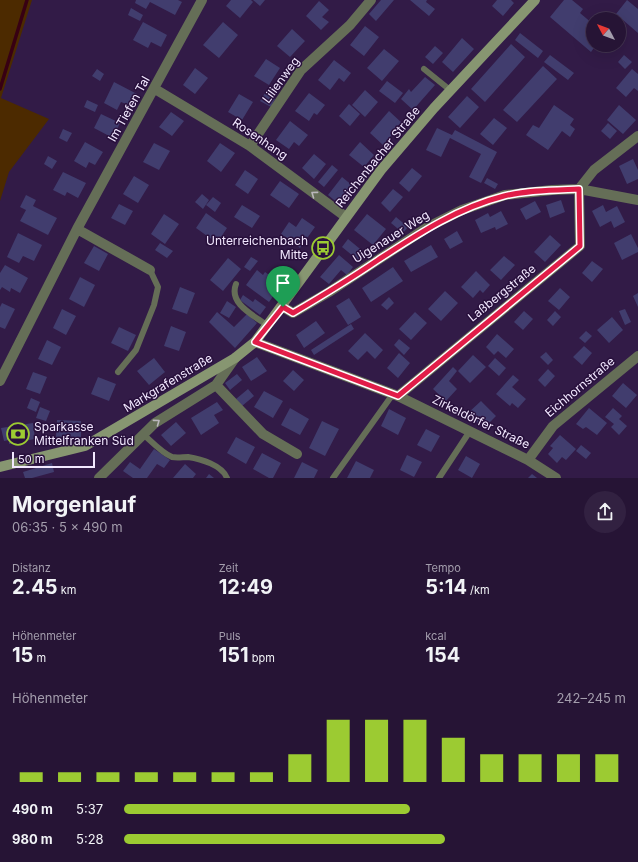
<!DOCTYPE html>
<html lang="de">
<head>
<meta charset="utf-8">
<style>
  body { margin:0; font-family:Inter,sans-serif; background:#322141; color:#f1f3f6; height:100vh; display:flex; flex-direction:column; font-size:15px; white-space:nowrap }
  * { box-sizing:border-box; margin:0 }
  p { font-size:13px; color:#a49ead }
  .icon { flex:none; width:22px; height:22px; fill:none; stroke:currentColor; stroke-width:2; stroke-linecap:round; stroke-linejoin:round }
  .map { position:relative; height:478px; overflow:hidden }
  .details { display:flex; flex-direction:column; background:#261435; flex:1 }
  .details>* { flex:none }
  .needle { width:26px; rotate:311deg }
  .tools { position:absolute; left:586px; top:12px; display:grid; gap:8px }
  .tools a { display:grid; place-items:center; width:40px; height:40px; border-radius:50%; background:#261435; box-shadow:0 4px 16px #0002,0 0 0 1px #423350; font-size:20px }
  .scale { position:absolute; left:12px; bottom:10px; width:83px; box-sizing:border-box; padding-left:4px; border:2px solid #f2e8ff; border-top:0; font-size:11px; line-height:14px; white-space:nowrap; color:#f2e8ff; -webkit-text-stroke:3px #28103c; paint-order:stroke }
  .pin { position:absolute; display:grid; place-items:center; width:34px; height:34px; color:#fff; margin:-41px -17px; border-radius:50% 50% 50% 0; rotate:-45deg; box-shadow:0 0 4px #0007 }
  .pin .icon { rotate:45deg }
  .round { display:grid; place-items:center; flex:none; width:42px; height:42px; border-radius:21px; background:#322141 }
  .head { display:flex; align-items:center; justify-content:space-between; height:68px; padding:0 12px }
  h1 { font-size:22px; font-weight:700; line-height:30px }
  .figures { display:grid; grid-template-columns:repeat(3,1fr); gap:6px; height:68px; padding:4px 12px }
  .figures div { display:grid; align-content:center }
  .figures b { font-size:20px; font-weight:700 }
  .figures small { font-size:11px; font-weight:400 }
  .figures p { font-size:11px }
  .chart { height:112px; padding:8px 12px }
  .chart p { display:flex; justify-content:space-between }
  .chart svg { width:100%; height:72px; margin-top:4px; stroke:#9ccb32; stroke-width:6 }
  ul { padding:0 12px; list-style:none; font-size:13px }
  li { display:grid; grid-template-columns:64px 48px 1fr; align-items:center; height:30px }
  li i { height:10px; border-radius:5px; background:#9ccb32 }
  .map>svg:first-child { display:block }
</style>
</head>
<body>
<div class="map">
<svg width="638" height="478" viewBox="0 0 638 478">
  <rect width="100%" height="100%" fill="#321b47"/>
  <path fill="#4c2a00" d="M 0,0 L 32,0 L 1,98 L 49,119 L 9,172 L 0,201 Z"/>
  <g fill="none" stroke-linecap="round" stroke-linejoin="round">
    <path stroke="#380013" stroke-width="3.5" d="M 0,89 L 27,0"/>
  </g>
  <path fill="#413d6e" d="M 136,0 L 178,0 L 182,2 L 175,15 L 150,2 L 146,9 L 135,3 Z
    M 231,0 L 251,0 L 253,2 L 240,18 L 226,6 Z
    M 253,0 L 265,0 L 260,6 Z
    M 381,0 L 394,0 L 376,21 L 369,14 Z
    M 410,0 L 427,0 L 426,2 L 435,9 L 429,16 Z
    M 497,0 L 511,0 L 514,3 L 503,16 L 492,6 Z
    M 564,0 L 572,0 L 583,9 L 580,13 L 593,24 L 593,45 L 596,45 L 591,52 L 550,17 Z
    M 627,0 L 638,9 L 638,33 L 616,14 Z
    M 319,1 L 329,10 L 322,17 L 329,22 L 321,30 L 306,16 Z
    M 131,8 L 143,15 L 140,21 L 128,15 Z
    M 143,22 L 167,35 L 161,47 L 151,42 L 148,48 L 133,40 Z
    M 223,22 L 238,35 L 219,58 L 203,45 Z
    M 365,26 L 379,37 L 364,56 L 350,45 Z
    M 292,29 L 305,41 L 290,57 L 277,46 Z
    M 520,33 L 543,51 L 538,58 L 515,40 Z
    M 462,38 L 474,49 L 453,72 L 442,62 Z
    M 511,44 L 525,57 L 485,102 L 471,89 Z
    M 435,46 L 443,53 L 433,64 L 425,57 Z
    M 384,49 L 399,61 L 382,81 L 367,68 Z
    M 550,55 L 574,73 L 568,80 L 544,62 Z
    M 624,55 L 632,62 L 625,69 L 618,62 Z
    M 266,59 L 280,68 L 269,85 L 254,76 Z
    M 334,60 L 351,73 L 344,82 L 339,78 L 330,90 L 318,80 Z
    M 543,66 L 557,79 L 517,122 L 503,110 Z
    M 195,68 L 208,78 L 195,94 L 183,85 Z
    M 97,69 L 104,74 L 100,81 L 92,76 Z
    M 632,69 L 638,74 L 638,91 L 634,88 L 626,97 L 616,88 Z
    M 425,77 L 435,85 L 413,110 L 401,99 L 409,89 L 411,92 Z
    M 387,81 L 403,93 L 395,103 L 379,91 Z
    M 114,82 L 137,94 L 131,106 L 121,102 L 117,110 L 104,103 Z
    M 365,90 L 378,102 L 365,117 L 352,105 Z
    M 265,93 L 275,99 L 271,107 L 260,101 Z
    M 309,93 L 325,105 L 317,115 L 314,113 L 309,121 L 295,111 Z
    M 239,94 L 253,102 L 242,120 L 228,112 Z
    M 467,96 L 479,107 L 460,128 L 448,117 Z
    M 87,100 L 98,105 L 95,112 L 84,107 Z
    M 349,104 L 360,114 L 350,126 L 339,116 Z
    M 554,105 L 574,119 L 570,125 L 575,129 L 570,137 L 562,131 L 548,150 L 526,135 L 533,125 L 539,128 Z
    M 619,105 L 636,120 L 623,134 L 607,120 Z
    M 389,111 L 402,123 L 383,145 L 370,133 Z
    M 171,112 L 184,121 L 172,136 L 159,127 Z
    M 101,114 L 120,123 L 113,138 L 94,128 Z
    M 494,118 L 507,128 L 493,145 L 480,134 Z
    M 290,121 L 308,135 L 299,146 L 294,142 L 289,149 L 276,140 Z
    M 608,123 L 617,131 L 610,139 L 601,131 Z
    M 437,128 L 452,135 L 455,130 L 497,152 L 481,183 L 469,177 L 481,154 L 450,138 L 441,157 L 426,150 Z
    M 63,129 L 72,133 L 67,142 L 59,138 Z
    M 85,142 L 103,152 L 95,165 L 89,162 L 86,168 L 74,161 Z
    M 360,142 L 374,155 L 364,167 L 349,155 Z
    M 154,143 L 170,151 L 159,170 L 143,162 Z
    M 220,143 L 235,153 L 221,172 L 207,161 Z
    M 314,154 L 326,164 L 314,179 L 302,168 Z
    M 48,156 L 57,161 L 52,169 L 44,164 Z
    M 633,159 L 638,170 L 638,179 L 627,184 L 619,166 Z
    M 332,165 L 338,170 L 324,187 L 318,182 Z
    M 412,168 L 422,176 L 409,192 L 399,183 Z
    M 245,170 L 258,179 L 248,194 L 235,185 Z
    M 63,172 L 86,183 L 78,198 L 67,192 L 65,196 L 53,190 Z
    M 134,176 L 149,185 L 138,203 L 123,194 Z
    M 342,177 L 353,186 L 339,204 L 328,195 Z
    M 487,178 L 498,184 L 495,189 L 484,183 Z
    M 280,181 L 299,194 L 289,208 L 270,195 Z
    M 393,189 L 403,197 L 390,212 L 381,203 Z
    M 202,194 L 209,200 L 203,209 L 195,202 Z
    M 26,195 L 36,200 L 33,206 L 57,218 L 48,235 L 20,221 L 26,210 L 20,207 Z
    M 213,197 L 221,203 L 215,212 L 206,205 Z
    M 561,200 L 565,212 L 550,218 L 546,205 Z
    M 535,201 L 541,212 L 526,220 L 520,209 Z
    M 119,204 L 133,211 L 125,225 L 111,218 Z
    M 242,205 L 260,216 L 252,228 L 234,217 Z
    M 603,205 L 606,212 L 617,206 L 625,222 L 614,228 L 611,221 L 600,227 L 592,211 Z
    M 501,211 L 508,224 L 496,230 L 495,227 L 481,233 L 475,220 L 488,213 L 490,217 Z
    M 206,213 L 227,228 L 217,243 L 196,228 Z
    M 164,214 L 179,224 L 165,244 L 151,234 Z
    M 367,214 L 386,229 L 373,245 L 354,230 Z
    M 396,217 L 408,227 L 403,233 L 391,223 Z
    M 302,218 L 315,227 L 300,248 L 281,234 L 289,222 L 296,227 Z
    M 457,231 L 463,242 L 450,249 L 444,239 Z
    M 18,233 L 42,245 L 34,261 L 23,256 L 19,263 L 7,257 Z
    M 631,234 L 638,248 L 638,252 L 622,260 L 614,243 Z
    M 550,235 L 561,245 L 545,262 L 534,252 Z
    M 348,239 L 365,253 L 358,260 L 342,247 Z
    M 160,243 L 173,251 L 167,258 L 155,250 Z
    M 431,245 L 438,257 L 411,272 L 404,261 Z
    M 94,246 L 108,254 L 99,271 L 84,263 Z
    M 339,255 L 353,267 L 347,275 L 341,270 L 329,284 L 320,277 Z
    M 504,256 L 515,265 L 501,280 L 490,270 Z
    M 251,257 L 258,261 L 250,271 L 244,267 Z
    M 228,258 L 241,269 L 223,291 L 210,280 Z
    M 592,261 L 603,269 L 592,282 L 582,273 Z
    M 5,265 L 28,278 L 20,293 L 11,288 L 10,292 L 2,287 L 0,290 L 0,273 Z
    M 393,267 L 403,281 L 371,302 L 362,288 Z
    M 257,270 L 263,275 L 265,272 L 282,284 L 269,302 L 246,285 Z
    M 476,271 L 490,285 L 483,293 L 480,290 L 473,298 L 461,287 Z
    M 80,277 L 95,285 L 84,307 L 69,299 Z
    M 180,287 L 195,293 L 187,314 L 172,309 Z
    M 560,288 L 570,297 L 559,310 L 548,301 Z
    M 445,291 L 458,303 L 441,321 L 428,309 Z
    M 638,293 L 638,307 L 633,296 Z
    M 243,295 L 253,302 L 255,299 L 266,307 L 260,315 L 240,300 Z
    M 389,297 L 394,303 L 387,310 L 381,305 Z
    M 349,298 L 361,317 L 348,325 L 336,306 Z
    M 227,301 L 236,307 L 229,318 L 220,313 Z
    M 2,303 L 15,309 L 5,329 L 0,327 L 0,307 Z
    M 62,309 L 76,316 L 66,335 L 53,328 Z
    M 625,309 L 631,322 L 625,325 L 619,311 Z
    M 524,311 L 533,319 L 523,330 L 514,322 Z
    M 555,311 L 561,317 L 553,326 L 547,320 Z
    M 217,312 L 234,327 L 247,314 L 257,323 L 235,348 L 209,322 Z
    M 415,312 L 427,323 L 411,340 L 399,329 Z
    M 612,317 L 623,330 L 609,343 L 597,330 Z
    M 316,321 L 325,333 L 304,348 L 296,335 Z
    M 351,324 L 354,329 L 314,355 L 311,350 Z
    M 171,326 L 186,332 L 179,351 L 164,346 Z
    M 119,327 L 136,335 L 128,351 L 111,343 Z
    M 586,331 L 592,336 L 585,343 L 579,338 Z
    M 365,333 L 383,350 L 375,359 L 367,351 L 358,360 L 348,351 Z
    M 497,334 L 514,349 L 506,358 L 498,351 L 494,355 L 486,347 Z
    M 399,339 L 410,348 L 404,355 L 394,345 Z
    M 47,340 L 61,347 L 52,365 L 38,359 Z
    M 584,346 L 592,353 L 582,365 L 573,357 Z
    M 546,352 L 553,360 L 548,365 L 540,357 Z
    M 399,353 L 410,363 L 398,378 L 387,368 Z
    M 473,355 L 486,367 L 470,383 L 458,371 Z
    M 257,357 L 267,371 L 251,381 L 242,367 Z
    M 154,358 L 165,372 L 149,385 L 137,371 Z
    M 495,358 L 506,368 L 499,376 L 488,366 Z
    M 453,367 L 457,371 L 449,381 L 457,389 L 446,401 L 433,389 Z
    M 548,369 L 555,376 L 545,387 L 538,380 Z
    M 293,370 L 304,380 L 294,391 L 283,381 Z
    M 33,372 L 47,377 L 40,394 L 26,389 Z
    M 237,374 L 242,380 L 230,390 L 225,383 Z
    M 513,375 L 519,380 L 512,387 L 526,399 L 518,408 L 512,403 L 510,406 L 496,394 Z
    M 98,377 L 116,384 L 109,401 L 91,394 Z
    M 623,383 L 637,395 L 626,408 L 612,396 Z
    M 248,389 L 254,396 L 242,406 L 236,399 Z
    M 264,391 L 283,401 L 273,418 L 254,407 Z
    M 31,398 L 40,402 L 36,412 L 27,408 Z
    M 481,401 L 496,416 L 483,429 L 468,413 Z
    M 217,402 L 223,410 L 214,415 L 219,423 L 201,435 L 191,418 Z
    M 40,407 L 50,411 L 46,421 L 36,418 Z
    M 290,408 L 309,419 L 300,435 L 281,425 Z
    M 589,408 L 607,423 L 597,435 L 586,427 L 583,429 L 576,424 Z
    M 613,408 L 622,416 L 619,419 L 627,426 L 619,435 L 611,427 L 614,424 L 605,417 Z
    M 389,409 L 406,418 L 398,435 L 381,426 Z
    M 57,420 L 81,421 L 81,437 L 56,437 Z
    M 322,421 L 339,429 L 325,456 L 309,448 Z
    M 176,422 L 186,433 L 171,446 L 161,435 Z
    M 33,423 L 35,439 L 9,444 L 9,440 L 4,441 L 1,428 Z
    M 426,429 L 440,436 L 431,452 L 417,445 Z
    M 560,435 L 576,449 L 566,460 L 562,457 L 557,463 L 548,454 L 553,448 L 550,446 Z
    M 236,437 L 255,447 L 246,464 L 227,453 Z
    M 581,445 L 591,453 L 586,459 L 576,451 Z
    M 154,449 L 170,460 L 164,468 L 157,464 L 147,478 L 133,478 L 123,471 L 130,462 L 140,469 Z
    M 262,453 L 281,463 L 273,478 L 269,478 L 253,469 Z
    M 407,455 L 422,462 L 414,477 L 400,470 Z
    M 466,456 L 480,464 L 472,478 L 458,470 Z
    M 356,461 L 374,470 L 370,478 L 347,478 Z
    M 302,462 L 318,470 L 314,478 L 294,478 Z
    M 52,463 L 54,472 L 32,478 L 25,478 L 23,472 Z
    M 185,464 L 196,474 L 193,478 L 173,478 Z
    M 209,474 L 214,478 L 206,478 Z
    M 532,474 L 537,478 L 528,478 Z"/>
  <g fill="none" stroke-linecap="round" stroke-linejoin="round">
    <path stroke="#656e57" stroke-width="6" d="M 424,69 L 450,90
      M 236,284 C 228,304 255,316 268,326
      M 118,372 L 136,350 L 154,305 L 158,287 L 150,270
      M 143,434 C 151,441 162,453 172,457 C 177,458 183,457 188,457 C 201,459 222,465 227,478
      M 333,478 L 393,394
      M 439,478 L 470,431"/>
    <path stroke="#656e57" stroke-width="10" d="M 155,89 L 250,146 L 346,217
      M 250,146 L 301,70 L 350,25 L 371,0
      M 77,229 L 150,270
      M 283,307 L 293,313 L 329,292 L 428,227 L 462,210 L 505,195 L 552,190 L 579,189 L 638,200
      M 255,342 L 398,396 L 528,460 L 556,478
      M 0,381 L 77,229 L 202,0
      M 216,385 L 263,434 L 297,454
      M 398,396 L 580,246 L 579,189 L 594,170 L 638,136
      M 528,460 L 553,426 L 638,356
      M 99,478 L 155,423 L 216,385 L 235,358"/>
    <path stroke="#879671" stroke-width="10" d="M 0,467 L 85,446 L 235,358 L 255,342 L 381,170 L 434,108 L 535,0"/>
  </g>
  <defs><path id="oneway-chevron" d="M-2-3.5L2.5 0L-2 3.5" fill="none" stroke-width="1.6" stroke-linecap="round" stroke-linejoin="round"/></defs>
  <g stroke="#bab7bc">
    <use href="#oneway-chevron" transform="translate(314 194) rotate(-144)"/>
    <use href="#oneway-chevron" transform="translate(157 422) rotate(-36)"/>
  </g>
  <g fill="none" stroke-linecap="round" stroke-linejoin="round">
    <g stroke="#fff" stroke-width="8">
      <path id="route" d="M 579,189 L 580,246 L 398,396 L 255,342 L 283,307 L 293,313 C 322,296 350,279 378,260 C 418,234 457,208 504,196 C 528,190 555,190 579,189 Z"/>
    </g>
    <use href="#route" stroke="#e11d48" stroke-width="5"/>
  </g>
  <defs>
    <g id="bus-ring" transform="scale(1.15)"><circle r="9.5" fill="#28103c" stroke="#9ccb32" stroke-width="1.5"/><path d="M-5-6H5V4H4V6H2V4H-2V6H-4V4H-5ZM-3.5-4V0h7V-4ZM-3.5 1.2v1.5H-2V1.2ZM2 1.2v1.5H3.5V1.2Z" fill="#9ccb32"/></g>
    <g id="bank-ring" transform="scale(1.15)"><circle r="9.5" fill="#28103c" stroke="#9ccb32" stroke-width="1.5"/><path d="M-6-4H6V4H-6ZM0-2.3a2.3 2.3 0 1 0 0 4.6a2.3 2.3 0 1 0 0-4.6Z" fill="#9ccb32"/></g>
  </defs>
  <g fill-rule="evenodd">
    <use href="#bus-ring" x="323" y="248"/>
    <use href="#bank-ring" x="18" y="434"/>
  </g>
  <g text-anchor="middle" stroke-width="3" stroke-linejoin="round" paint-order="stroke">
    <g font-size="12" fill="#f2e8ff" stroke="#28103c">
      <text transform="translate(281 80) rotate(-54)" y="4">Lilienweg</text>
      <text transform="translate(129 109) rotate(-61)" y="4">Im Tiefen Tal</text>
      <text transform="translate(260 139) rotate(34)" y="4">Rosenhang</text>
      <text transform="translate(378 157) rotate(-51)" y="4">Reichenbacher Straße</text>
      <text transform="translate(391 237) rotate(-32)" y="4">Uigenauer Weg</text>
      <text transform="translate(502 293) rotate(-39)" y="4">Laßbergstraße</text>
      <text transform="translate(168 383) rotate(-31)" y="4">Markgrafenstraße</text>
      <text transform="translate(580 387) rotate(-40)" y="4">Eichhornstraße</text>
      <text transform="translate(481 422) rotate(26)" y="4">Zirkeldörfer Straße</text>
    </g>
    <g font-size="12" fill="#f2e8ff" stroke="#28103c" text-anchor="end">
      <text x="308" y="245">Unterreichenbach<tspan x="308" dy="14">Mitte</tspan></text>
      <text x="34" y="431" text-anchor="start">Sparkasse<tspan x="34" dy="14">Mittelfranken Süd</tspan></text>
    </g>
  </g>
</svg>
<div class="tools">
<a><svg class="needle" viewBox="-14 -14 28 28"><path d="M0-13l5 13h-10z" fill="#e53935"/><path d="M0 13l5-13h-10z" fill="#a49ead"/></svg></a>
</div>
<div class="scale">50 m</div>
<div class="pin" style="left:283px;top:307px;background:#1e9e55"><svg class="icon" aria-label="arrive" viewBox="0 0 24 24"><path d="M6 21V4h12l-3 4 3 4H6"/></svg></div>
</div>
<section class="details">
<div class="head"><div><h1>Morgenlauf</h1><p>06:35 · 5 × 490 m</p></div><a class="round"><svg class="icon" aria-label="share" viewBox="0 0 24 24"><path d="M12 15V3M7 8l5-5 5 5M5 13v7h14v-7"/></svg></a></div>
<div class="figures">
<div><p>Distanz</p><b>2.45<small> km</small></b></div>
<div><p>Zeit</p><b>12:49</b></div>
<div><p>Tempo</p><b>5:14<small> /km</small></b></div>
</div>
<div class="figures">
<div><p>Höhenmeter</p><b>15<small> m</small></b></div>
<div><p>Puls</p><b>151<small> bpm</small></b></div>
<div><p>kcal</p><b>154</b></div>
</div>
<div class="chart"><p><span>Höhenmeter</span>242–245 m</p>
<svg viewBox="0 0 160 44" preserveAspectRatio="none"><path d="M5 44V38M15 44V38M25 44V38M35 44V38M45 44V38M55 44V38M65 44V38M75 44V27M85 44V6M95 44V6M105 44V6M115 44V17M125 44V27M135 44V27M145 44V27M155 44V27"/></svg>
</div>
<ul>
<li><b>490 m</b>5:37<i style="width:57%"></i></li>
<li><b>980 m</b>5:28<i style="width:64%"></i></li>
</ul>
</section>
</body>
</html>
